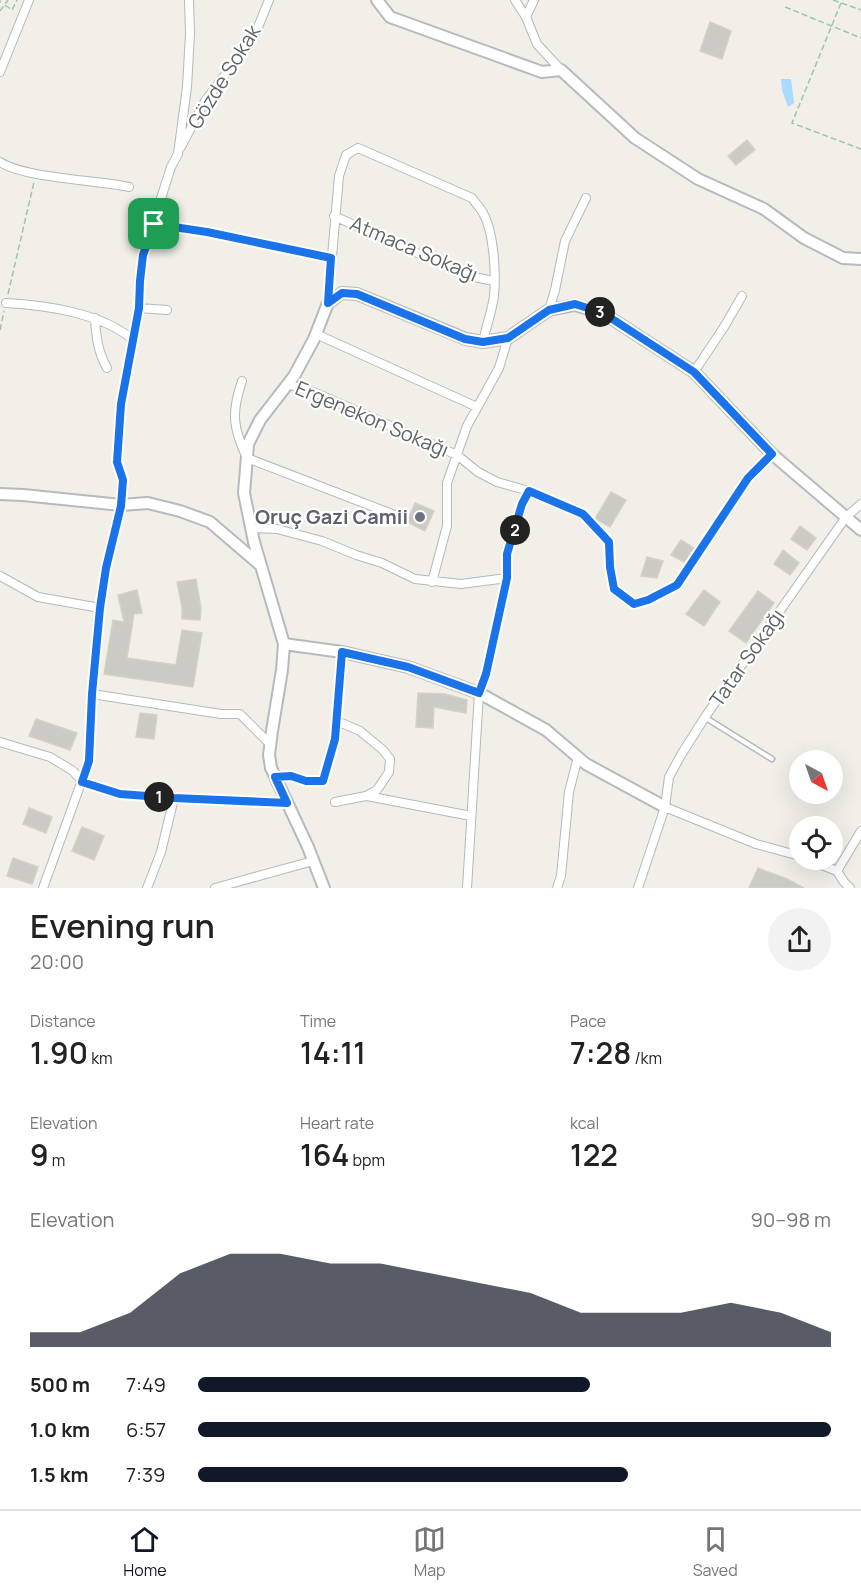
<!DOCTYPE html>
<html lang="en">
<head>
<meta charset="utf-8">
<style>
  body { margin:0; font-family:Manrope,sans-serif; background:#f2f2f2; color:#222; height:100vh; display:flex; flex-direction:column; font-size:22px; white-space:nowrap }
  * { box-sizing:border-box; margin:0 }
  p { font-size:20px; color:#767676 }
  .icon { flex:none; width:33px; height:33px; fill:none; stroke:currentColor; stroke-width:2; stroke-linecap:round; stroke-linejoin:round }
  .map { position:relative; height:888px; overflow:hidden }
  .side { display:flex; flex-direction:column; background:#fff; flex:1 }
  .side>* { flex:none }
  .needle { width:39px; rotate:140deg }
  .buttons { position:absolute; left:789px; top:750px; display:grid; gap:12px }
  .buttons a { display:grid; place-items:center; width:54px; height:54px; border-radius:50%; background:#fff; box-shadow:0 6px 24px #0002; font-size:30px }
  .pin { position:absolute; display:grid; place-items:center; width:51px; height:51px; color:#fff; margin:-26px; border-radius:12px; box-shadow:0 3px 9px #0006 }
  .km { position:absolute; width:30px; height:30px; margin:-15px; border-radius:50%; background:#222; color:#fff; font-size:16px; line-height:30px; text-align:center }
  .round { display:grid; place-items:center; flex:none; width:63px; height:63px; border-radius:32px; background:#f2f2f2 }
  .head { display:flex; align-items:center; justify-content:space-between; height:102px; padding:0 30px }
  h1 { font-size:33px; font-weight:600; line-height:45px }
  .metrics { display:grid; grid-template-columns:repeat(3,1fr); gap:9px; height:102px; padding:6px 30px }
  .metrics div { display:grid; align-content:center }
  .metrics b { font-size:30px; font-weight:600 }
  .metrics small { font-size:16px; font-weight:400 }
  .metrics p { font-size:16px }
  .chart { height:168px; padding:12px 30px }
  .chart p { display:flex; justify-content:space-between }
  .chart svg { width:100%; height:108px; margin-top:6px; fill:#111827; opacity:.7 }
  ul { padding:0 30px; list-style:none; font-size:20px }
  li { display:grid; grid-template-columns:96px 72px 1fr; align-items:center; height:45px }
  li i { height:15px; border-radius:8px; background:#111827 }
  .menu { display:flex; justify-content:space-around; align-items:center; height:84px; border-top:2px solid #e0e0e0; background:#fff; font-size:16px; color:#767676 }
  .menu a { display:grid; justify-items:center; gap:3px }
  .menu .active { color:#111827 }
  .map>svg:first-child { display:block }
</style>
</head>
<body>
<div class="map">
<svg width="861" height="888" viewBox="0 0 861 888">
  <rect width="100%" height="100%" fill="#f1efe8"/>
  <path fill="#aadaff" d="M 781,79 L 791,79 L 794,103 L 788,107 L 782,90 Z"/>
  <path fill="#cccac5" stroke="#d6d1c6" stroke-width="1.5" d="M 710,22 L 731,31 L 722,59 L 700,51 Z
    M 747,140 L 755,150 L 736,165 L 728,156 Z
    M 611,492 L 626,500 L 610,527 L 595,519 Z
    M 415,503 L 434,511 L 425,531 L 407,522 Z
    M 800,526 L 816,538 L 807,550 L 791,539 Z
    M 681,540 L 694,548 L 684,562 L 671,555 Z
    M 783,550 L 799,563 L 790,575 L 774,564 Z
    M 647,557 L 663,561 L 657,578 L 641,576 Z
    M 196,579 L 201,608 L 200,620 L 182,619 L 182,607 L 177,582 Z
    M 137,590 L 142,613 L 134,614 L 127,658 L 176,665 L 182,630 L 202,633 L 193,687 L 104,674 L 113,620 L 124,622 L 118,595 Z
    M 704,590 L 720,602 L 704,626 L 686,614 Z
    M 758,591 L 774,603 L 746,643 L 729,631 Z
    M 418,693 L 445,694 L 467,700 L 466,713 L 434,707 L 433,728 L 416,727 Z
    M 140,713 L 157,715 L 154,739 L 136,737 Z
    M 36,719 L 77,733 L 70,750 L 29,736 Z
    M 29,808 L 52,817 L 46,833 L 23,824 Z
    M 82,827 L 104,836 L 94,860 L 72,851 Z
    M 13,858 L 38,867 L 32,884 L 7,876 Z
    M 758,868 L 787,879 L 804,888 L 749,888 Z"/>
  <g fill="none" stroke-linecap="round" stroke-linejoin="round">
    <g stroke="#b5b8bc" stroke-width="7">
      <path id="lane" d="M 706,718 L 772,759"/>
    </g>
    <g stroke="#b5b8bc" stroke-width="10">
      <path id="street" d="M 515,0 L 526,17 L 537,44 L 561,70
        M 526,17 L 534,0
        M 0,72 L 29,0
        M 181,147 L 205,101 L 254,37 L 269,0
        M 0,162 C 24,178 96,180 129,187
        M 334,216 L 469,276 L 494,281
        M 154,224 L 207,232 L 331,258
        M 6,303 C 45,305 101,313 132,339
        M 328,303 L 339,176 L 346,155 L 358,148 L 472,198 C 475,203 480,207 483,213 C 494,232 496,274 494,296 C 492,311 486,327 483,342
        M 139,308 L 167,310
        M 549,310 L 555,290 L 565,241 L 586,198
        M 95,318 C 96,337 98,352 107,368
        M 316,334 L 477,407
        M 694,372 L 724,327 L 742,296
        M 242,381 C 231,413 233,428 247,458 L 400,517
        M 287,384 L 316,393 L 457,455 L 478,472 L 497,482 L 529,491 L 523,504 L 507,554 L 507,578 L 486,674 L 479,693 L 467,888
        M 529,491 L 583,514 L 609,542 L 610,567 L 614,589 L 634,604 L 648,600 L 677,585 L 748,478 L 772,454
        M 251,528 L 277,529 L 322,541 L 356,555 L 382,563 L 415,579 L 461,584 L 507,578
        M 0,576 L 38,597 L 100,608
        M 432,582 L 447,526 L 447,483 L 467,426 L 499,368 L 508,338
        M 92,694 L 221,714 L 240,714 L 270,744
        M 0,742 L 50,757 L 73,771 L 82,781 L 120,794 L 174,798 L 287,803
        M 275,778 L 291,776 L 306,781 L 323,781 L 335,739 L 342,652
        M 367,796 L 471,816
        M 335,802 L 366,796 L 377,790 L 389,772 L 390,759 L 383,750 L 360,731 L 337,721
        M 665,807 L 756,844 L 800,856
        M 809,860 L 837,871
        M 837,871 L 861,831
        M 837,871 L 844,882 L 850,888
        M 43,888 L 89,761 L 92,694 L 100,608 L 106,568 L 121,505 L 123,480 L 117,462 L 121,404 L 139,308 L 139,281 L 143,255 L 171,167 L 178,154 L 187,87 L 190,34 L 189,0
        M 147,888 L 161,852 L 174,798
        M 215,888 L 313,861
        M 557,888 L 561,876 L 569,792 L 578,757
        M 638,888 L 665,807 L 669,777 L 681,755 L 705,717 L 846,517 L 861,504"/>
    </g>
    <g stroke="#b6babf" stroke-width="14">
      <path id="secondary" d="M 377,0 L 390,17 L 542,72 L 561,70 L 635,138 L 698,179 L 764,209 L 804,238 L 843,258 L 861,259
        M 0,494 L 23,495 L 121,505 L 148,503 L 180,511 L 210,522 L 259,564
        M 284,644 L 342,652 L 408,667 L 479,693 L 546,730 L 586,764 L 665,807
        M 324,888 L 308,847 L 271,768 L 269,755 L 272,731 L 282,670 L 284,644 L 254,542 L 244,493 L 248,444 L 260,420 L 294,376 L 314,339 L 328,303 L 342,293 L 357,294 L 466,339 L 483,342 L 508,338 L 549,310 L 575,305 L 603,313 L 694,372 L 772,454 L 861,530"/>
    </g>
    <path stroke="#9cc7a9" stroke-width="1.5" stroke-dasharray="6 3" stroke-linecap="butt" d="M 833,0 L 861,10
      M 0,3 L 0,0
      M 841,3 L 792,123 L 861,149
      M 5,5 L 12,10 L 17,0
      M 785,7 L 861,38
      M 0,11 L 8,0
      M 8,294 L 34,182
      M 0,330 L 4,311"/>
    <use href="#lane" stroke="#fff" stroke-width="4"/>
    <use href="#street" stroke="#fff" stroke-width="8"/>
    <use href="#secondary" stroke="#fff" stroke-width="10"/>
  </g>
  <g fill="none" stroke-linecap="round" stroke-linejoin="round">
    <g stroke="#fff" stroke-width="12">
      <path id="route" d="M 154,224 L 207,232 L 331,258 L 328,303 L 342,293 L 357,294 L 465,339 L 483,342 L 508,338 L 549,310 L 575,304 L 603,313 L 694,372 L 772,454 L 748,478 L 677,585 L 648,600 L 634,604 L 614,589 L 610,567 L 609,542 L 583,514 L 529,491 L 522,504 L 507,554 L 507,578 L 486,674 L 479,693 L 408,667 L 342,652 L 335,739 L 323,781 L 306,781 L 291,776 L 275,777 L 287,803 L 174,798 L 120,794 L 82,782 L 89,761 L 92,694 L 100,608 L 106,568 L 121,506 L 123,480 L 117,462 L 121,404 L 139,308 L 140,281 L 143,255 Z"/>
    </g>
    <use href="#route" stroke="#1a73e8" stroke-width="8"/>
  </g>
  <circle fill="#6b7280" stroke="#fff" stroke-width="2" cx="420" cy="517" r="6"/>
  <g text-anchor="middle" stroke-width="4.5" stroke-linejoin="round" paint-order="stroke">
    <g font-size="20" fill="#5f6368" stroke="#fff">
      <text transform="translate(224 77) rotate(-58)" y="7">Gözde Sokak</text>
      <text transform="translate(414 249) rotate(23)" y="7">Atmaca Sokağı</text>
      <text transform="translate(372 419) rotate(23)" y="7">Ergenekon Sokağı</text>
      <text transform="translate(747 658) rotate(-55)" y="7">Tatar Sokağı</text>
    </g>
    <g font-size="20" font-weight="bold" fill="#5b616d" stroke="#fff" text-anchor="end">
      <text x="408" y="524">Oruç Gazi Camii</text>
    </g>
  </g>
</svg>
<div class="buttons">
<a><svg class="needle" viewBox="-14 -14 28 28"><path d="M0-13l5 13h-10z" fill="#e53935"/><path d="M0 13l5-13h-10z" fill="#767676"/></svg></a>
<a><svg class="icon" aria-label="locate" viewBox="0 0 24 24"><circle cx="12" cy="12" r="6"/><path d="M12 2v4M12 18v4M2 12h4M18 12h4"/></svg></a>
</div>
<div class="pin" style="left:154px;top:224px;background:#1e9e55"><svg class="icon" aria-label="arrive" viewBox="0 0 24 24"><path d="M6 21V4h12l-3 4 3 4H6"/></svg></div>
<b class="km" style="left:159px;top:797px">1</b>
<b class="km" style="left:515px;top:530px">2</b>
<b class="km" style="left:600px;top:312px">3</b>
</div>
<section class="side">
<div class="head"><div><h1>Evening run</h1><p>20:00</p></div><a class="round"><svg class="icon" aria-label="share" viewBox="0 0 24 24"><path d="M12 15V3M7 8l5-5 5 5M5 13v7h14v-7"/></svg></a></div>
<div class="metrics">
<div><p>Distance</p><b>1.90<small> km</small></b></div>
<div><p>Time</p><b>14:11</b></div>
<div><p>Pace</p><b>7:28<small> /km</small></b></div>
</div>
<div class="metrics">
<div><p>Elevation</p><b>9<small> m</small></b></div>
<div><p>Heart rate</p><b>164<small> bpm</small></b></div>
<div><p>kcal</p><b>122</b></div>
</div>
<div class="chart"><p><span>Elevation</span>90–98 m</p>
<svg viewBox="0 0 160 44" preserveAspectRatio="none"><path d="M0 44V38L10 38L20 30L30 14L40 6L50 6L60 10L70 10L80 14L90 18L100 22L110 30L120 30L130 30L140 26L150 30L160 38V44z"/></svg>
</div>
<ul>
<li><b>500 m</b>7:49<i style="width:62%"></i></li>
<li><b>1.0 km</b>6:57<i style="width:100%"></i></li>
<li><b>1.5 km</b>7:39<i style="width:68%"></i></li>
</ul>
</section>
<nav class="menu">
<a class="active"><svg class="icon" aria-label="home" viewBox="0 0 24 24"><path d="M3 11l9-7 9 7M6 9v11h12V9"/></svg>Home</a>
<a><svg class="icon" aria-label="map" viewBox="0 0 24 24"><path d="M3 6l6-2 6 2 6-2v14l-6 2-6-2-6 2zM9 4v14M15 6v14"/></svg>Map</a>
<a><svg class="icon" aria-label="saved" viewBox="0 0 24 24"><path d="M7 4h10v16l-5-4-5 4z"/></svg>Saved</a>
</nav>
</body>
</html>
